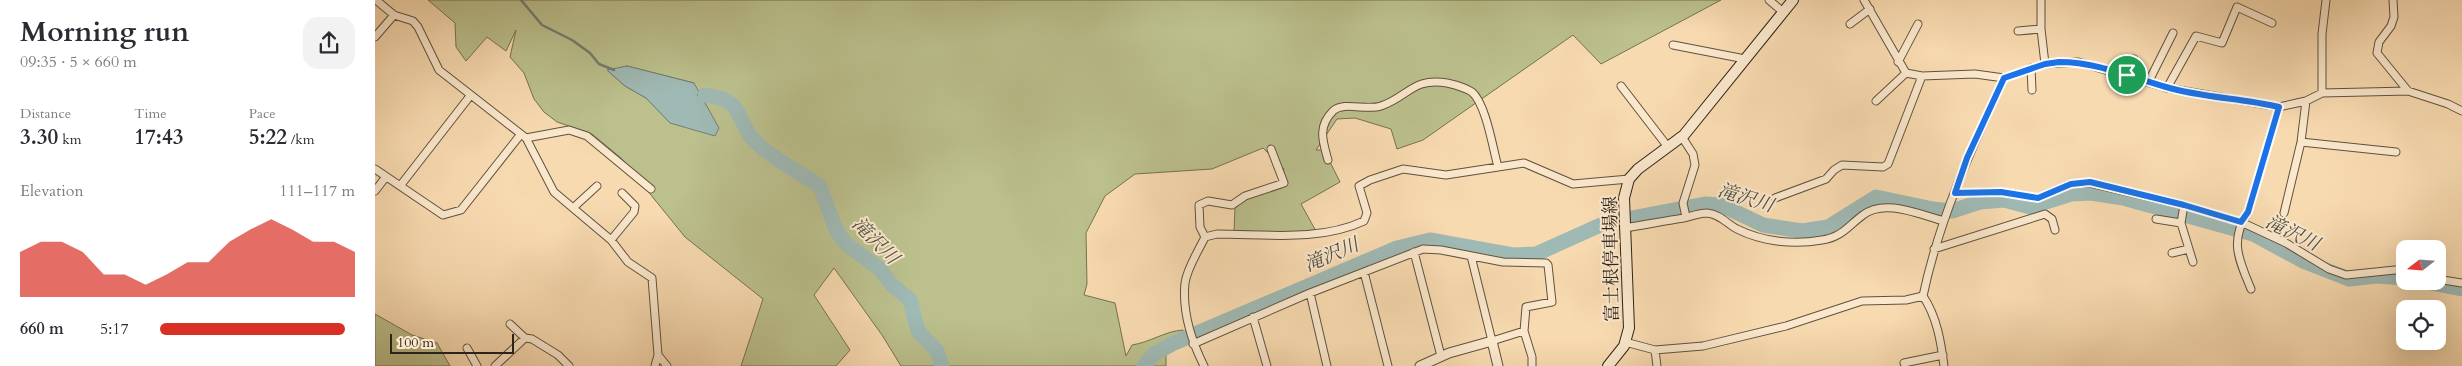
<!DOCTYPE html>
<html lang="en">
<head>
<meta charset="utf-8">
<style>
  body { margin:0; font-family:Cardo,"Noto Serif JP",serif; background:#f2f2f3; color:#2b2b33; height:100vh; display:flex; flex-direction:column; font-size:19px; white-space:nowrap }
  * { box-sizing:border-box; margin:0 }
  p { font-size:16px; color:#7c7c81 }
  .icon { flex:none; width:28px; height:28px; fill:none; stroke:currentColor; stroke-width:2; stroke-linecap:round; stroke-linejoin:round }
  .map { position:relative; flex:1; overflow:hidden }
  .sheet { display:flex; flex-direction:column; background:#fff; width:375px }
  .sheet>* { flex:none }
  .needle { width:32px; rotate:253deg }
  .buttons { position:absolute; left:2021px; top:240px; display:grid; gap:10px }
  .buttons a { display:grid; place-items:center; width:50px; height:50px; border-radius:10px; background:#fff; box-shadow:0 5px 20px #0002; font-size:25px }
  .scale { position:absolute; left:15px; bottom:12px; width:124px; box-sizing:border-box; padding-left:5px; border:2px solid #2e2317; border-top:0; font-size:14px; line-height:18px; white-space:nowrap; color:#2e2317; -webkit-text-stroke:4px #fae7cc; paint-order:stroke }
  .pin { position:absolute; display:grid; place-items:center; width:42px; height:42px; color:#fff; margin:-21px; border:2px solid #fff; border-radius:50%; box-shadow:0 1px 5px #0007 }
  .round { display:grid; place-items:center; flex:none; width:52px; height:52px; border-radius:15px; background:#f2f2f3 }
  .headline { display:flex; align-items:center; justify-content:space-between; height:85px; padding:0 20px }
  h1 { font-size:28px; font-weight:700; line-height:38px }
  .figures { display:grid; grid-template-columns:repeat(3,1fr); gap:8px; height:85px; padding:5px 20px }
  .figures div { display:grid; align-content:center }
  .figures b { font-size:21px; font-weight:700 }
  .figures small { font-size:14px; font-weight:400 }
  .figures p { font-size:14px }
  .chart { height:140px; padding:10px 20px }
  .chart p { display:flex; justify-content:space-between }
  .chart svg { width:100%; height:90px; margin-top:5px; fill:#d93025; opacity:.7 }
  ul { padding:0 20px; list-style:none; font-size:16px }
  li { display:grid; grid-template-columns:80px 60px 1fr; align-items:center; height:38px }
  li i { height:12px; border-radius:6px; background:#d93025 }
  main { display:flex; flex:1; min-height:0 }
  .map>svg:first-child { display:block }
</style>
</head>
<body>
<main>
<section class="sheet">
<div class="headline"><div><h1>Morning run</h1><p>09:35 · 5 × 660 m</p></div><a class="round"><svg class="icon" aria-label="share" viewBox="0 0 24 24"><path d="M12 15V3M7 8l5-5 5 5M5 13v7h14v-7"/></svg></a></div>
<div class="figures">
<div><p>Distance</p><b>3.30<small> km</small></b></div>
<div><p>Time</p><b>17:43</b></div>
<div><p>Pace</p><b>5:22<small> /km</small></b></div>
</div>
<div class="chart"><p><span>Elevation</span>111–117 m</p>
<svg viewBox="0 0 160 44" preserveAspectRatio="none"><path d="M0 44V22L10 17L20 17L30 22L40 33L50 33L60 38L70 33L80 27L90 27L100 17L110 11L120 6L130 11L140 17L150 17L160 22V44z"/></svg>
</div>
<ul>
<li><b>660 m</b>5:17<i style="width:95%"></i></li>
</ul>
</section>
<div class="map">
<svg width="2087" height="366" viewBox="0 0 2087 366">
  <rect width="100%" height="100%" fill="#f8dab0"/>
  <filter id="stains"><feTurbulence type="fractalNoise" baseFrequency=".004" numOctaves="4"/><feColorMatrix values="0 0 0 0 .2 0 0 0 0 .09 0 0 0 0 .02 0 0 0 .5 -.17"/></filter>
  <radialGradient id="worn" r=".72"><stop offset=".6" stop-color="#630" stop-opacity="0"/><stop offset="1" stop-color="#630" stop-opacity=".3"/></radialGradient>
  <path fill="#bbc08d" stroke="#747252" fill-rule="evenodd" d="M 53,0 L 1346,0 L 1226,64 L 1198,35 L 1048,140 L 1022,149 L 1016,129 L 980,118 L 962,119 L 941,150 L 949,150 L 965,182 L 926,204 L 942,233 L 859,231 L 860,208 L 868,201 L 905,184 L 909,169 L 888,148 L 837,169 L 760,174 L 730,196 L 711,233 L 712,284 L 709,295 L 740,303 L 751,356 L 757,345 C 776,342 790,331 808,330 L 812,339 L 791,355 L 791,366 L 526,366 L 507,335 L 459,268 L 439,295 L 475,350 L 461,366 L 366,366 L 388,299 L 310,237 L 246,158 L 217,134 L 182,122 L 169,112 L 159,99 L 149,73 L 135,57 L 141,30 L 131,51 L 112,37 L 91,61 L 81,47 L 80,23 ZM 252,66 L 319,83 L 296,123 L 271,98 L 250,86 L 233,71 Z
    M 0,314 L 37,335 L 62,343 L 75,366 L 0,366 Z"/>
  <path fill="#9fb9b4" stroke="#727d75" d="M 252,66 L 319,83 L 344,128 L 340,136 L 295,123 L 271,98 L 250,86 L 232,70 Z"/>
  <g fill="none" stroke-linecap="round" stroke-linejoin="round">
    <path stroke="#727d75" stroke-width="2.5" d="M 146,0 L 167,25 L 197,40 L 215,53 L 224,64 L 239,70
      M 323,95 L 330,95"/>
    <path stroke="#9fb9b4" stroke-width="15" d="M 330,95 L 349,99 L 360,107 L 375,136 L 387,148 L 408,163 L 442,184 L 446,189 L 460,228 L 470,243 L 506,270 L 516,284 L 535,300 L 543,331 L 562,351 L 567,366
      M 2046,281 L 2087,289
      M 769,366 L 779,354 L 799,343 L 1022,248 L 1055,240 L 1138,255 L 1161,254 L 1230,223 L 1330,204 L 1346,205 L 1388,225 L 1427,231 L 1453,227 L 1501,197 L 1558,209 L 1577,211 L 1605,202 L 1629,200 L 1655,207 L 1696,194 L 1716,193 L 1748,198 L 1878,234 L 1928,261 L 1974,279 L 2002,276 L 2030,278"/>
    <g stroke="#60513d" stroke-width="9">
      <path id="minor" d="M 1,0 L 19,15 L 38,21 L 43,27 L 64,70 L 151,138 L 179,192 L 236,240 L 253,262 L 277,278 L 283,355 L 280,366
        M 1394,0 L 1408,12
        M 1489,0 L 1531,73 L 1547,76 L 1600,74 L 1629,78 L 1670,64 L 1703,62 L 1792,88 L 1904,107 L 1931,101 L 1947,93 L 2033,91 L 2073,104 L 2087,111
        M 1666,0 L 1666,29 L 1670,64
        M 2018,0 L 2019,17 L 2016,26 L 2004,42 L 2002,53 L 2033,91
        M 1475,24 L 1495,9
        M 1643,31 L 1666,29
        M 0,37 L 19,15
        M 1298,45 L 1370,59
        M 1523,62 L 1543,24
        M 1656,68 L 1657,90
        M 1752,75 L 1759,59
        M 1774,81 L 1798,33
        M 1246,86 L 1293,147
        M 1792,88 L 1821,36 L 1847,43 L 1862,7 L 1897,23
        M 1947,93 L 1947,34 L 1951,0
        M 1501,101 L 1531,73
        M 1307,137 L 1318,154 L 1320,165 L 1308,203 L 1311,217
        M 151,138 L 194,130 L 212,136 L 276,189
        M 1926,142 L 2021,152
        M 953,160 C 948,142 942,127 958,111 C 969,101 991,111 1006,106 C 1033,97 1038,77 1072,83 C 1081,85 1089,87 1097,92 C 1111,104 1118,149 1123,167
        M 0,169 L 68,215 L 86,210 L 146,134
        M 25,186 L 95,96
        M 0,191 L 10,178
        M 1580,193 L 1626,192 L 1663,198 L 1696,184 L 1715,183 L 1809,205 L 1866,222 L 1911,243 L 1954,269 L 1971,275 L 2030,269
        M 1400,198 L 1451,179 L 1459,170 L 1467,165 L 1508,167 L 1513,164 L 1547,76
        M 1809,205 L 1806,223 L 1818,262
        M 198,208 L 222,186
        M 1909,213 L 1926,142 L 1931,101
        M 1781,219 L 1806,223
        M 1249,228 C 1269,225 1289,221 1309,218 C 1316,216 1325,213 1332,213 C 1345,214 1352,224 1362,229 C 1388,242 1419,245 1447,240 C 1467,237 1473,226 1488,215 C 1510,198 1545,215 1569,221
        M 830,237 L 825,227 L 824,205 L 833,201 L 857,205 L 870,196 L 909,183 L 896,149
        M 236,240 L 259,212 L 260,206 L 247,193
        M 1559,249 L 1670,214 L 1677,219 L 1680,230
        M 1039,252 L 1066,356
        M 1797,253 L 1814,249
        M 989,272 L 1013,366
        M 2062,279 L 2087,283
        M 1876,289 C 1864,260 1854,241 1873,212 L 1904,107
        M 935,293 L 952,366
        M 1548,296 C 1562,317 1566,342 1569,366
        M 878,317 L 892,366
        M 135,324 L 150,338 L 157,339 L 183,355 L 194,366
        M 1149,331 L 1157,357 L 1157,366
        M 1250,342 L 1280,350 L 1328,346 L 1411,326 L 1487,301 L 1531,300 L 1548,296 C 1564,220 1596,149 1629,78
        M 818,344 L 935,293 L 1048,249 L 1066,250 L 1128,262 L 1171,263 L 1173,265 L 1177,302 L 1151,307 L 1149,331 L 1117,341 L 1096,256
        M 92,348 L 102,366
        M 1280,350 L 1282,366
        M 283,355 L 292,366
        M 1529,363 L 1568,355
        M 120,366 L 150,338
        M 829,366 C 816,340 807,313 810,283 C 812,268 824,250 830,237 L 842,234 C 890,234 944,242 989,221 L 992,213 L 984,186 L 995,180 L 1028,169 L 1071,175 L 1149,163 L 1198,184 L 1254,179"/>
    </g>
    <g stroke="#60513d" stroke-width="11">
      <path id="tertiary" d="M 1045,366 L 1074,353 L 1117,341 L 1123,366"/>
    </g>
    <g stroke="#2e2317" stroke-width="12">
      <path id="secondary" d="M 1233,366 L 1249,346 L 1254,328 L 1249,198 L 1254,179 L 1263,169 L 1309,135 L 1418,0"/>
    </g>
    <use href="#minor" stroke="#fae7cc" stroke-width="7"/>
    <use href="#tertiary" stroke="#fae7cc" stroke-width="9"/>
    <use href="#secondary" stroke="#fae7cc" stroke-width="10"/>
  </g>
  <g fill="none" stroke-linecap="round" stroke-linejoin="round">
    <g stroke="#fff" stroke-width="10">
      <path id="route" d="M 1684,62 C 1721,62 1756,77 1791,87 C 1828,98 1867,98 1904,107 L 1873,212 L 1866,222 L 1809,205 L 1715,182 L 1696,184 L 1663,198 L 1626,192 L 1580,193 L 1592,158 L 1629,78 L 1670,64 Z"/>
    </g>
    <use href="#route" stroke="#1a73e8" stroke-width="6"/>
  </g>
  <g text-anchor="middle" stroke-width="4" stroke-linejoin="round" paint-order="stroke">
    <g font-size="18" fill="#2e2317" stroke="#fae7cc">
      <text transform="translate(1236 259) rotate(-91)" y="6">富士根停車場線</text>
    </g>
    <g font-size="19" font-style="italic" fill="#505046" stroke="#fae7cc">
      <text transform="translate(1371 197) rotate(17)" y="7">滝沢川</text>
      <text transform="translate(1918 232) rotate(26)" y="7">滝沢川</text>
      <text transform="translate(501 240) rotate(45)" y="7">滝沢川</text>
      <text transform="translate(956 254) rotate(-23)" y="7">滝沢川</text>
    </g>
  </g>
  <rect width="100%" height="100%" filter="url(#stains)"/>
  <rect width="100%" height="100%" fill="url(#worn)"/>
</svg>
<div class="buttons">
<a><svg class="needle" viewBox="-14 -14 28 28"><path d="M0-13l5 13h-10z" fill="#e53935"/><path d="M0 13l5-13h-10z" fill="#7c7c81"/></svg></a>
<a><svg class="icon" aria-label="locate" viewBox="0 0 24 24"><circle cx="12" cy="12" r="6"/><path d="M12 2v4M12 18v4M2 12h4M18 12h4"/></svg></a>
</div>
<div class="scale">100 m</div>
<div class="pin" style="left:1752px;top:75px;background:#1e9e55"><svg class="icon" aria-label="arrive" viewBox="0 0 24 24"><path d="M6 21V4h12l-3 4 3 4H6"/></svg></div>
</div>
</main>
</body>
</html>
